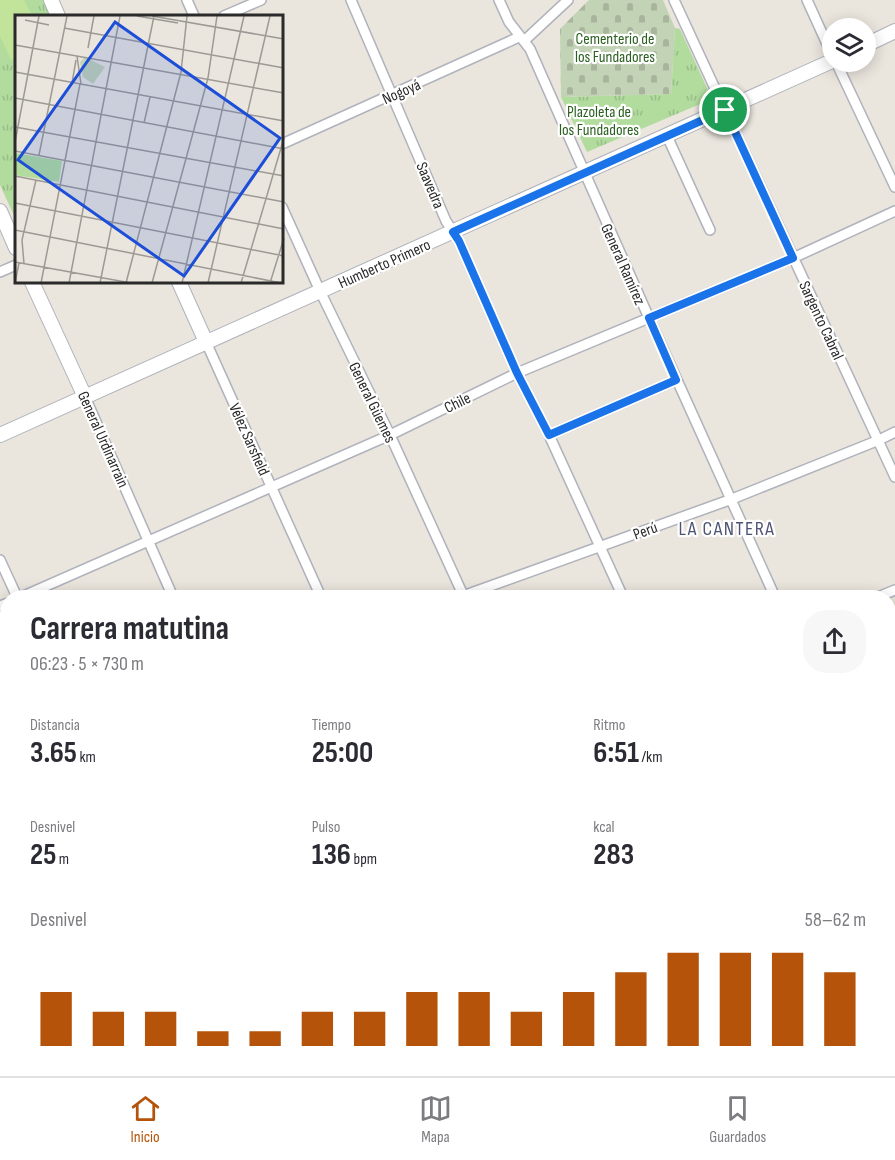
<!DOCTYPE html>
<html lang="es">
<head>
<meta charset="utf-8">
<style>
  body { margin:0; font-family:"Sofia Sans Condensed",sans-serif; background:#f7f7f7; color:#2b2b33; height:100vh; display:flex; flex-direction:column; font-size:22px; white-space:nowrap }
  * { box-sizing:border-box; margin:0 }
  p { font-size:20px; color:#7c7c81 }
  .icon { flex:none; width:33px; height:33px; fill:none; stroke:currentColor; stroke-width:2; stroke-linecap:round; stroke-linejoin:round }
  .map { position:relative; flex:1; overflow:hidden }
  .drawer { position:absolute; left:0px; top:590px; width:896px; height:488px; display:flex; flex-direction:column; background:#fff; border-radius:24px 24px 0 0; box-shadow:0 3px 15px #0003 }
  .drawer>* { flex:none }
  .fabs { position:absolute; left:822px; top:18px; display:grid; gap:12px }
  .fabs a { display:grid; place-items:center; width:54px; height:54px; border-radius:50%; background:#fff; box-shadow:0 3px 15px #0003; font-size:30px }
  .pin { position:absolute; display:grid; place-items:center; width:51px; height:51px; color:#fff; margin:-26px; border:3px solid #fff; border-radius:50%; box-shadow:0 2px 6px #0007 }
  .round { display:grid; place-items:center; flex:none; width:63px; height:63px; border-radius:24px; background:#f7f7f7 }
  .summary { display:flex; align-items:center; justify-content:space-between; height:102px; padding:0 30px }
  h1 { font-size:33px; font-weight:700; line-height:45px }
  .figures { display:grid; grid-template-columns:repeat(3,1fr); gap:9px; height:102px; padding:6px 30px }
  .figures div { display:grid; align-content:center }
  .figures b { font-size:30px; font-weight:700 }
  .figures small { font-size:16px; font-weight:400 }
  .figures p { font-size:16px }
  .chart { height:168px; padding:12px 30px }
  .chart p { display:flex; justify-content:space-between }
  .chart svg { width:100%; height:108px; margin-top:6px; stroke:#b45309; stroke-width:6 }
  .dock { display:flex; justify-content:space-around; align-items:center; height:84px; border-top:2px solid #e1e1e2; background:#fff; font-size:16px; color:#7c7c81 }
  .dock a { display:grid; justify-items:center; gap:3px }
  .dock .current { color:#b45309 }
  .map>svg:first-child { display:block }
</style>
</head>
<body>
<div class="map">
<svg width="895" height="1076" viewBox="0 0 895 1076">
  <defs>
    <pattern id="grass-tufts" width="24" height="20" patternUnits="userSpaceOnUse" patternTransform="scale(1.5)"><rect width="24" height="20" fill="#b1dc9e"/><path d="M3 7l-1-3M5 7V3M7 7l1-3M15 17l-1-3M17 17v-4M19 17l1-3" fill="none" stroke="#98bd88"/></pattern>
    <pattern id="cemetery-stones" width="16" height="16" patternUnits="userSpaceOnUse" patternTransform="scale(1.5)"><rect width="16" height="16" fill="#c3d3b5"/><path d="M2 7V4a2 2 0 0 1 4 0v3zM10 15v-3a2 2 0 0 1 4 0v3z" fill="#a8b59c"/></pattern>
    <pattern id="building-hatch" width="6" height="6" patternUnits="userSpaceOnUse" patternTransform="scale(1.5)"><rect width="6" height="6" fill="#c3bfb8"/><path d="M-1 1l2-2M0 6l6-6M5 7l2-2" fill="none" stroke="#a8a49e"/></pattern>
  </defs>
  <rect width="100%" height="100%" fill="#eae5dd"/>
  <path fill="url(#grass-tufts)" d="M 0,0 L 44,0 L 51,16 L 16,16 L 16,220 L 0,185 Z
    M 675,28 L 680,29 L 712,99 L 587,152 L 561,97 L 671,94 Z"/>
  <path fill="url(#cemetery-stones)" d="M 589,0 L 663,0 L 675,28 L 671,94 L 561,97 L 560,29 Z"/>
  <path fill="#c2e39a" d="M 0,0 L 24,0 L 32,16 L 16,16 L 16,58 L 11,60 L 0,36 Z"/>
  <path fill="url(#building-hatch)" stroke="#c6c1b7" stroke-width="1.5" d="M 8,879 L 8,902 L 5,903 L 0,890 L 0,882 Z"/>
  <g fill="none" stroke-linecap="round" stroke-linejoin="round">
    <g stroke="#b0b2bc" stroke-width="8">
      <path id="lane" d="M 888,805 L 895,821"/>
    </g>
    <g stroke="#b0b2bc" stroke-width="12">
      <path id="street" d="M 187,0 L 194,16
        M 351,0 L 446,221 L 459,241 L 517,373 L 549,435 L 623,597
        M 499,0 L 509,22 L 530,49 L 649,318 L 775,597
        M 674,0 L 895,477
        M 807,0 L 832,55
        M 224,16 L 261,0
        M 524,41 L 568,0
        M 836,62 L 895,187
        M 667,136 L 710,230
        M 282,144 L 519,37
        M 282,207 L 320,291 L 390,435 L 464,597
        M 0,272 L 16,265
        M 206,342 L 321,597
        M 85,397 L 173,597
        M 549,435 L 676,380
        M 0,560 L 17,597
        M 21,597 L 390,435 L 517,373 L 793,258 L 895,211
        M 460,597 L 732,499 L 879,440 L 895,432
        M 878,597 L 895,590
        M 0,606 L 8,603
        M 888,717 L 895,714
        M 0,765 L 8,762
        M 888,834 L 895,849
        M 888,861 L 895,858
        M 0,912 L 8,909
        M 0,919 L 8,935
        M 68,1070 L 71,1076
        M 223,1070 L 226,1076
        M 530,1070 L 533,1076
        M 678,1070 L 681,1076
        M 835,1070 L 838,1076
        M 0,1074 L 11,1070
        M 361,1076 L 378,1070"/>
    </g>
    <g stroke="#b0b2bc" stroke-width="16">
      <path id="secondary" d="M 51,0 L 58,16
        M 866,45 L 895,31
        M 0,211 L 16,248
        M 32,282 L 85,397
        M 179,282 L 206,342
        M 0,435 L 832,61"/>
    </g>
    <path stroke="#c3c3c3" stroke-width="1.5" stroke-dasharray="4.5 3" stroke-linecap="butt" d="M 888,637 L 895,630
      M 629,1076 L 631,1070"/>
    <use href="#lane" stroke="#fff" stroke-width="4.5"/>
    <use href="#street" stroke="#fff" stroke-width="9"/>
    <use href="#secondary" stroke="#fff" stroke-width="14"/>
  </g>
  <g fill="none" stroke-linecap="round" stroke-linejoin="round">
    <g stroke="#fff" stroke-width="12">
      <path id="route" d="M 725,110 L 793,258 L 649,318 L 676,380 L 549,435 L 517,373 L 459,241 L 453,232 Z"/>
    </g>
    <use href="#route" stroke="#1a73e8" stroke-width="8"/>
  </g>
  <g text-anchor="middle" stroke-width="4.5" stroke-linejoin="round" paint-order="stroke">
    <g font-size="16" fill="#2b6020" stroke="#fff">
      <text x="615" y="44">Cementerio de<tspan x="615" dy="18">los Fundadores</tspan></text>
      <text x="599" y="117">Plazoleta de<tspan x="599" dy="18">los Fundadores</tspan></text>
    </g>
    <g font-size="16" fill="#2a2a2a" stroke="#fff">
      <text transform="translate(401 91) rotate(-24)" y="6">Nogoyá</text>
      <text transform="translate(431 185) rotate(67)" y="6">Saavedra</text>
      <text transform="translate(384 263) rotate(-24)" y="6">Humberto Primero</text>
      <text transform="translate(624 264) rotate(66)" y="6">General Ramírez</text>
      <text transform="translate(822 320) rotate(65)" y="6">Sargento Cabral</text>
      <text transform="translate(373 402) rotate(64)" y="6">General Güemes</text>
      <text transform="translate(457 402) rotate(-26)" y="6">Chile</text>
      <text transform="translate(104 439) rotate(66)" y="6">General Urdinarrain</text>
      <text transform="translate(250 439) rotate(66)" y="6">Vélez Sarsfield</text>
      <text transform="translate(645 530) rotate(-20)" y="6">Perú</text>
    </g>
    <g font-size="20" letter-spacing="1.5" fill="#4e5476" stroke="#fff">
      <text x="727" y="535">LA CANTERA</text>
    </g>
  </g>
  <g transform="translate(15 15)">
    <rect width="268" height="268" fill="#eae5dd"/>
    <path d="M 0,138 L 47,146 L 44,167 L 0,160 Z" fill="#b1dc9e"/>
    <path d="M 70,42 L 90,52 L 78,69 L 68,62 L 65,47 Z" fill="#c3d3b5"/>
    <path fill="none" stroke="#9d9a95" stroke-width="1.5" d="M 122,1 L 163,8M 137,1 L 269,24M 10,5 L 34,10M 49,13 L 269,53M 0,30 L 269,78M 73,33 L 79,1M 62,41 L 66,69M 0,57 L 269,106M 57,68 L 61,45M 0,83 L 269,134M 129,108 L 135,82M 0,112 L 269,161M 0,127 L 24,1M 0,136 L 269,187M 24,140 L 52,1M 0,161 L 269,214M 0,188 L 269,241M 0,215 L 266,268M 0,247 L 116,268M 9,249 L 7,225 L 21,165M 0,268 L 4,248M 26,268 L 65,69M 54,268 L 105,1M 85,268 L 139,1M 111,268 L 166,57 L 172,1M 137,268 L 193,63 L 202,1M 167,268 L 229,1M 193,268 L 255,1M 226,268 L 269,123M 255,268 L 269,223"/>
    <path fill="#1d4ed8" fill-opacity="0.15" stroke="#1d4ed8" stroke-width="3" d="M 100,7 L 265,123 L 169,261 L 3,145 Z"/>
    <rect width="268" height="268" fill="none" stroke="#2a2a2a" stroke-width="3"/>
  </g>
</svg>
<div class="fabs">
<a><svg class="icon" aria-label="layers" viewBox="0 0 24 24"><path d="M12 4l9 5-9 5-9-5zM3 14l9 5 9-5"/></svg></a>
</div>
<div class="pin" style="left:725px;top:110px;background:#1e9e55"><svg class="icon" aria-label="arrive" viewBox="0 0 24 24"><path d="M6 21V4h12l-3 4 3 4H6"/></svg></div>
<section class="drawer">
<div class="summary"><div><h1>Carrera matutina</h1><p>06:23 · 5 × 730 m</p></div><a class="round"><svg class="icon" aria-label="share" viewBox="0 0 24 24"><path d="M12 15V3M7 8l5-5 5 5M5 13v7h14v-7"/></svg></a></div>
<div class="figures">
<div><p>Distancia</p><b>3.65<small> km</small></b></div>
<div><p>Tiempo</p><b>25:00</b></div>
<div><p>Ritmo</p><b>6:51<small> /km</small></b></div>
</div>
<div class="figures">
<div><p>Desnivel</p><b>25<small> m</small></b></div>
<div><p>Pulso</p><b>136<small> bpm</small></b></div>
<div><p>kcal</p><b>283</b></div>
</div>
<div class="chart"><p><span>Desnivel</span>58–62 m</p>
<svg viewBox="0 0 160 44" preserveAspectRatio="none"><path d="M5 44V22M15 44V30M25 44V30M35 44V38M45 44V38M55 44V30M65 44V30M75 44V22M85 44V22M95 44V30M105 44V22M115 44V14M125 44V6M135 44V6M145 44V6M155 44V14"/></svg>
</div>
</section>
</div>
<nav class="dock">
<a class="current"><svg class="icon" aria-label="home" viewBox="0 0 24 24"><path d="M3 11l9-7 9 7M6 9v11h12V9"/></svg>Inicio</a>
<a><svg class="icon" aria-label="map" viewBox="0 0 24 24"><path d="M3 6l6-2 6 2 6-2v14l-6 2-6-2-6 2zM9 4v14M15 6v14"/></svg>Mapa</a>
<a><svg class="icon" aria-label="saved" viewBox="0 0 24 24"><path d="M7 4h10v16l-5-4-5 4z"/></svg>Guardados</a>
</nav>
</body>
</html>
